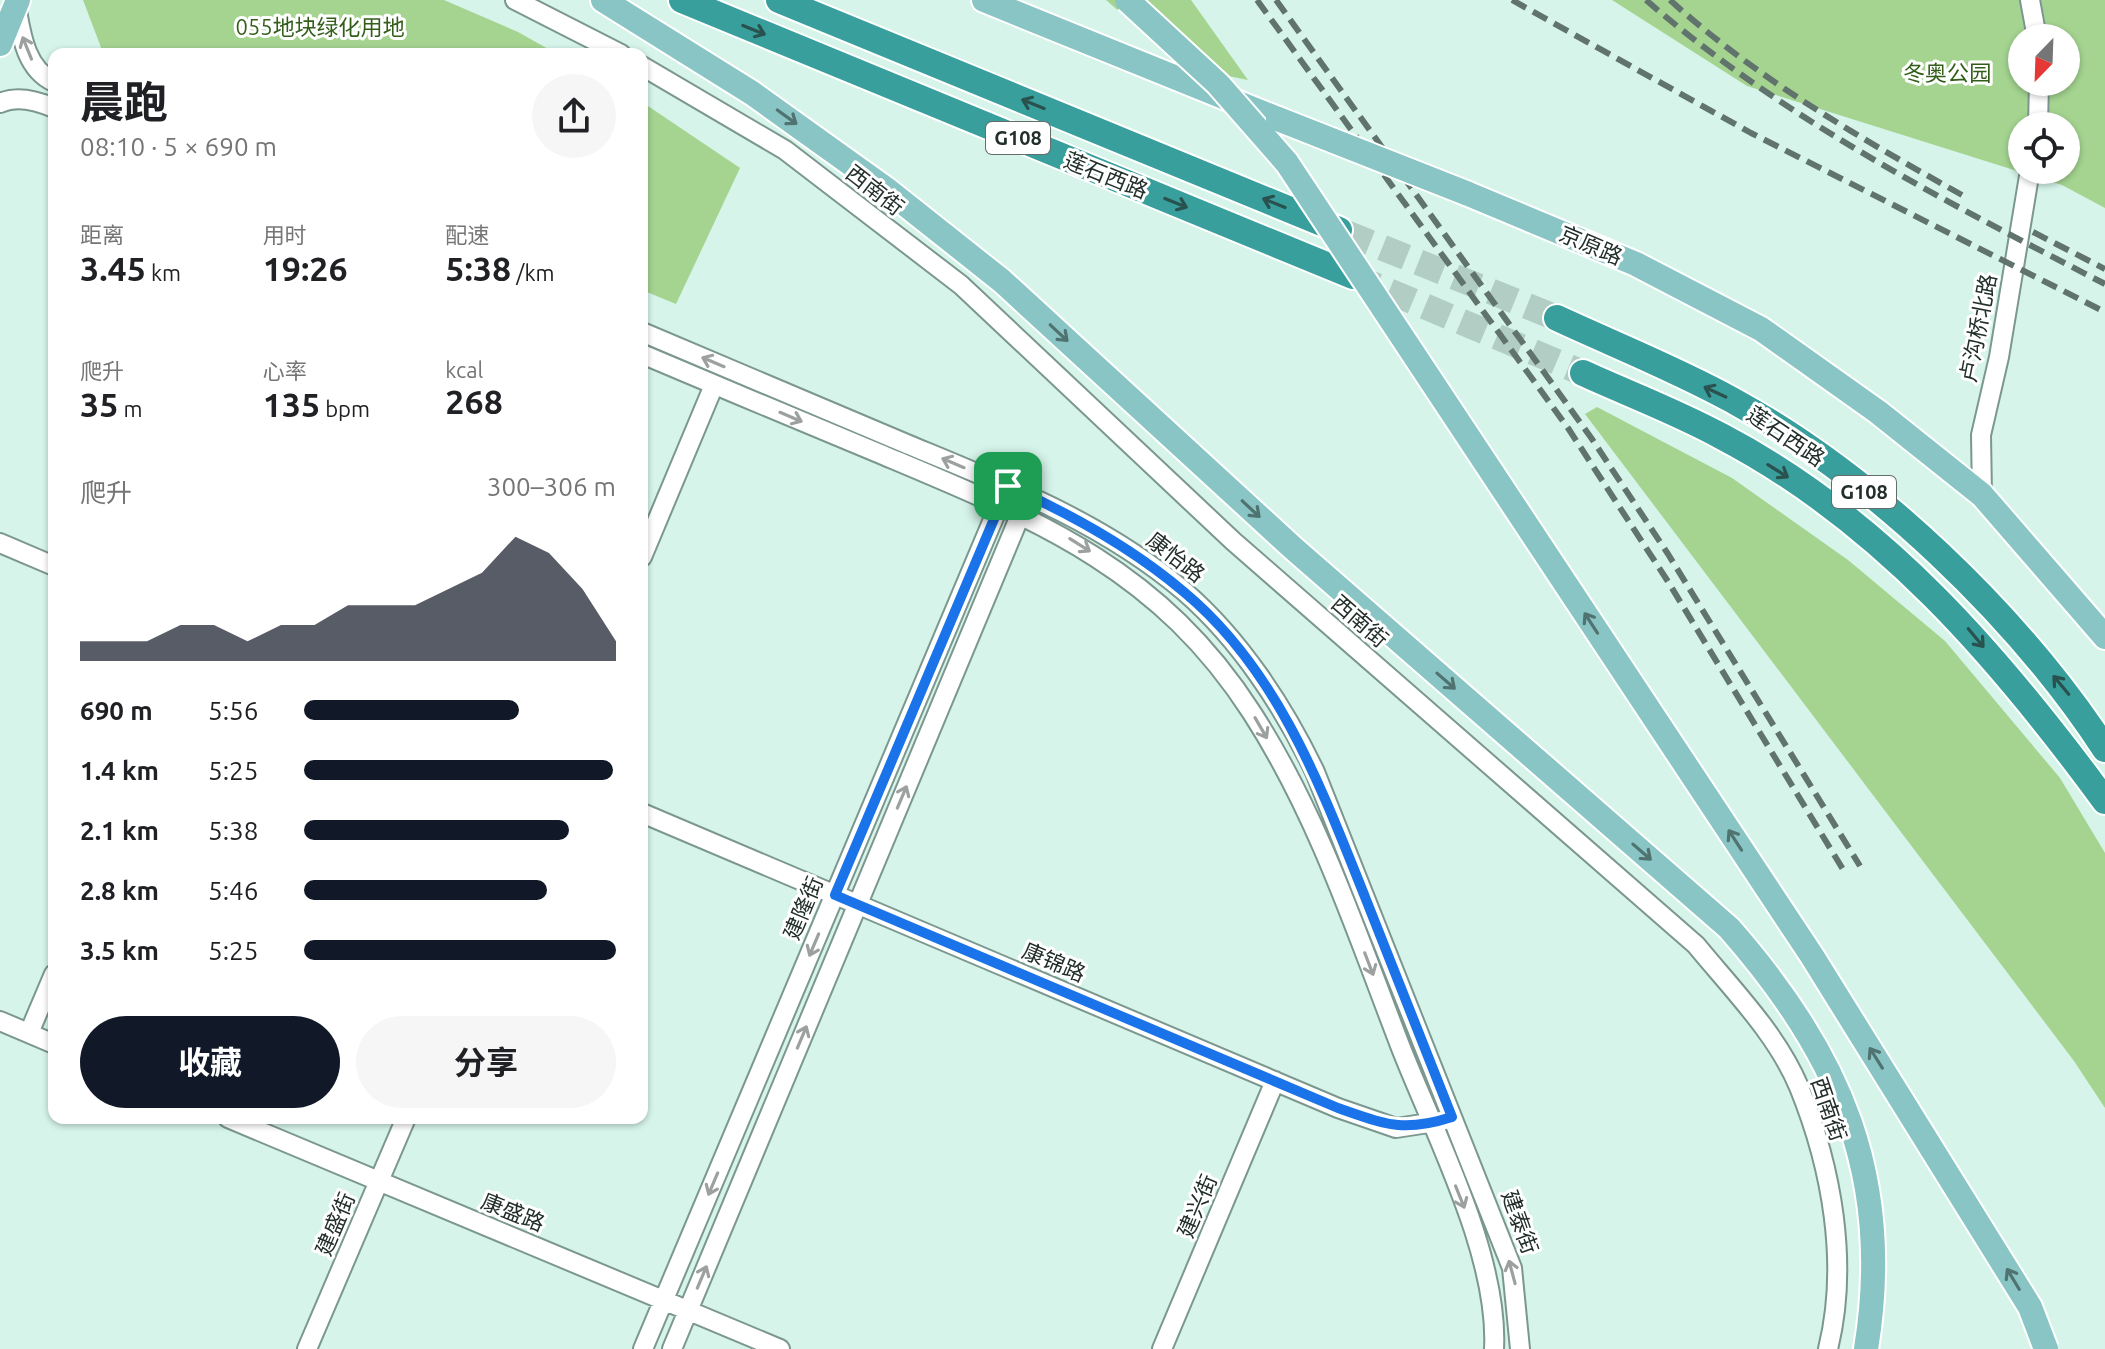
<!DOCTYPE html>
<html lang="zh">
<head>
<meta charset="utf-8">
<style>
  body { margin:0; font-family:Ubuntu,"Noto Sans SC",sans-serif; background:#f6f6f6; color:#202124; height:100vh; display:flex; flex-direction:column; font-size:30px; white-space:nowrap }
  * { box-sizing:border-box; margin:0 }
  p { font-size:26px; color:#757577 }
  .icon { flex:none; width:44px; height:44px; fill:none; stroke:currentColor; stroke-width:2; stroke-linecap:round; stroke-linejoin:round }
  .map { position:relative; flex:1; overflow:hidden }
  .sheet { position:absolute; left:48px; top:48px; width:600px; height:1076px; display:flex; flex-direction:column; background:#fff; border-radius:16px; box-shadow:0 2px 6px #0004 }
  .sheet>* { flex:none }
  .needle { width:52px; rotate:203deg }
  .buttons { position:absolute; left:2008px; top:24px; display:grid; gap:16px }
  .buttons a { display:grid; place-items:center; width:72px; height:72px; border-radius:50%; background:#fff; box-shadow:0 2px 6px #0004; font-size:40px }
  .pin { position:absolute; display:grid; place-items:center; width:68px; height:68px; color:#fff; margin:-34px; border-radius:16px; box-shadow:0 4px 12px #0006 }
  .round { display:grid; place-items:center; flex:none; width:84px; height:84px; border-radius:42px; background:#f6f6f6 }
  .headline { display:flex; align-items:center; justify-content:space-between; height:136px; padding:0 32px }
  h1 { font-size:44px; font-weight:700; line-height:60px }
  .stats { display:grid; grid-template-columns:repeat(3,1fr); gap:12px; height:136px; padding:8px 32px }
  .stats div { display:grid; align-content:center }
  .stats b { font-size:34px; font-weight:700 }
  .stats small { font-size:22px; font-weight:400 }
  .stats p { font-size:22px }
  .chart { height:224px; padding:16px 32px }
  .chart p { display:flex; justify-content:space-between }
  .chart svg { width:100%; height:144px; margin-top:8px; fill:#111827; opacity:.7 }
  .cta { display:flex; gap:16px; margin-top:auto; padding:16px 32px }
  .cta a { flex:1; height:92px; border-radius:48px; background:#111827; color:#fff; font-size:32px; font-weight:700; line-height:92px; text-align:center }
  .cta a+a { background:#f6f6f6; color:#202124 }
  ul { padding:0 32px; list-style:none; font-size:26px }
  li { display:grid; grid-template-columns:128px 96px 1fr; align-items:center; height:60px }
  li i { height:20px; border-radius:10px; background:#111827 }
  .map>svg:first-child { display:block }
</style>
</head>
<body>
<div class="map">
<svg width="2105" height="1349" viewBox="0 0 2105 1349">
  <rect width="100%" height="100%" fill="#d6f4ea"/>
  <path fill="#a4d490" fill-rule="evenodd" d="M 83,0 L 444,0 L 518,32 L 557,54 L 113,54 L 102,50 Z
    M 1106,0 L 1191,0 L 1248,80 L 1184,67 Z
    M 1612,0 L 2105,0 L 2105,208 L 2062,185 L 1747,86 ZM 2022,38 L 2066,38 L 2066,82 L 2022,82 ZM 2022,126 L 2066,126 L 2066,170 L 2022,170 Z
    M 642,102 L 740,168 L 676,304 L 642,290 Z
    M 1597,407 L 1732,478 L 1848,560 L 1945,641 L 2060,778 L 2105,853 L 2105,1108 L 2074,1061 L 1585,414 Z"/>
  <g fill="none" stroke-linecap="round" stroke-linejoin="round">
    <path stroke="#b2cdc4" stroke-width="26" stroke-dasharray="26 13" stroke-linecap="butt" d="M 1346,233 L 1557,318
      M 1353,276 L 1583,373"/>
    <g stroke="#7b978f" stroke-width="22">
      <path id="minor" d="M 515,0 L 621,54
        M 2030,0 L 2037,38
        M 16,5 C 21,33 25,69 54,82
        M 642,66 L 785,150 L 961,285 L 1233,541 L 1696,945 C 1732,989 1777,1034 1799,1087 C 1832,1168 1849,1264 1828,1349
        M 0,103 C 17,95 38,101 54,108
        M 2038,126 L 2039,82
        M 642,332 C 731,370 820,407 909,445 C 1006,485 1104,523 1185,592 C 1240,640 1284,707 1315,772 L 1512,1268 L 1520,1349
        M 642,354 C 722,388 803,422 883,455 C 1035,519 1158,567 1252,713 C 1318,815 1357,934 1401,1048 C 1435,1135 1499,1256 1494,1349
        M 1982,495 L 1981,435 L 1999,357 L 2030,170
        M 0,543 L 54,566
        M 642,557 L 714,385
        M 642,813 L 1338,1108 L 1396,1128 L 1442,1121
        M 0,1021 L 54,1044
        M 29,1033 L 54,974
        M 228,1118 L 780,1349
        M 307,1349 L 406,1118
        M 643,1349 L 1003,496
        M 672,1349 L 1024,506
        M 1162,1349 L 1275,1081"/>
    </g>
    <g stroke="#fff" stroke-width="28">
      <path id="major" d="M 603,0 L 752,93 L 886,189 L 1002,281 L 1293,548 L 1729,928 C 1840,1054 1894,1178 1866,1349
        M 984,0 L 1278,119
        M 0,44 L 18,0
        M 1466,193 L 1636,264 L 1761,329 L 1878,412 L 1982,495 L 2105,637"/>
    </g>
    <g stroke="#fff" stroke-width="30">
      <path id="highway" d="M 682,0 L 1353,276
        M 779,0 L 1339,230
        M 1557,318 C 1615,345 1676,369 1732,400 C 1874,478 2017,615 2105,749
        M 1583,373 C 1629,394 1677,412 1721,436 C 1882,520 2000,658 2105,801"/>
    </g>
    <use href="#minor" stroke="#fff" stroke-width="18"/>
    <use href="#major" stroke="#88c5c4" stroke-width="24"/>
    <use href="#highway" stroke="#389f9d" stroke-width="26"/>
    <path stroke="#61736d" stroke-width="6" stroke-dasharray="16 8" stroke-linecap="butt" d="M 1257,0 L 1568,428 L 1667,580 L 1844,871
      M 1276,0 L 1592,439 L 1668,554 L 1860,866
      M 1512,0 L 1751,133 L 2105,312
      M 1646,0 C 1783,119 1945,201 2105,284
      M 1670,0 C 1757,79 1860,138 1962,195
      M 2033,232 L 2105,269"/>
    <g stroke="#fff" stroke-width="28" stroke-linecap="butt">
      <path id="major-bridge" d="M 1127,0 L 1218,84 L 1287,163 L 1812,956 L 2030,1307 L 2046,1349
        M 1278,119 L 1466,193"/>
    </g>
    <use href="#major-bridge" stroke="#88c5c4" stroke-width="24"/>
  </g>
  <defs><path id="oneway-shaft" d="M-6 0H5M1.5-3L5.5 0L1.5 3" fill="none" stroke-width="1.6" stroke-linecap="round" stroke-linejoin="round" transform="scale(2)"/></defs>
  <g stroke="#29514d">
    <use href="#oneway-shaft" transform="translate(754 30) rotate(22)"/>
    <use href="#oneway-shaft" transform="translate(1033 104) rotate(-158)"/>
    <use href="#oneway-shaft" transform="translate(1176 203) rotate(22)"/>
    <use href="#oneway-shaft" transform="translate(1274 203) rotate(-158)"/>
    <use href="#oneway-shaft" transform="translate(1715 392) rotate(-155)"/>
    <use href="#oneway-shaft" transform="translate(1778 471) rotate(32)"/>
    <use href="#oneway-shaft" transform="translate(1976 638) rotate(50)"/>
    <use href="#oneway-shaft" transform="translate(2061 685) rotate(-130)"/>
  </g>
  <g stroke="#9ca1a0">
    <use href="#oneway-shaft" transform="translate(27 48) rotate(-112)"/>
    <use href="#oneway-shaft" transform="translate(713 362) rotate(-157)"/>
    <use href="#oneway-shaft" transform="translate(791 417) rotate(23)"/>
    <use href="#oneway-shaft" transform="translate(953 463) rotate(-157)"/>
    <use href="#oneway-shaft" transform="translate(1080 545) rotate(32)"/>
    <use href="#oneway-shaft" transform="translate(1261 728) rotate(60)"/>
    <use href="#oneway-shaft" transform="translate(902 797) rotate(-67)"/>
    <use href="#oneway-shaft" transform="translate(814 945) rotate(113)"/>
    <use href="#oneway-shaft" transform="translate(1369 964) rotate(69)"/>
    <use href="#oneway-shaft" transform="translate(802 1037) rotate(-67)"/>
    <use href="#oneway-shaft" transform="translate(713 1184) rotate(113)"/>
    <use href="#oneway-shaft" transform="translate(1460 1197) rotate(68)"/>
    <use href="#oneway-shaft" transform="translate(1512 1272) rotate(-105)"/>
    <use href="#oneway-shaft" transform="translate(702 1277) rotate(-67)"/>
  </g>
  <g stroke="#507270">
    <use href="#oneway-shaft" transform="translate(787 117) rotate(36)"/>
    <use href="#oneway-shaft" transform="translate(1059 333) rotate(43)"/>
    <use href="#oneway-shaft" transform="translate(1251 509) rotate(43)"/>
    <use href="#oneway-shaft" transform="translate(1591 623) rotate(-123)"/>
    <use href="#oneway-shaft" transform="translate(1446 681) rotate(41)"/>
    <use href="#oneway-shaft" transform="translate(1735 840) rotate(-123)"/>
    <use href="#oneway-shaft" transform="translate(1642 852) rotate(41)"/>
    <use href="#oneway-shaft" transform="translate(1876 1058) rotate(-122)"/>
    <use href="#oneway-shaft" transform="translate(2013 1279) rotate(-121)"/>
  </g>
  <g fill="none" stroke-linecap="round" stroke-linejoin="round">
    <g stroke="#fff" stroke-width="16">
      <path id="route" d="M 1008,486 C 1071,514 1131,547 1184,592 C 1278,670 1321,787 1365,897 C 1394,970 1423,1044 1452,1117 C 1402,1133 1385,1124 1338,1108 L 835,895 Z"/>
    </g>
    <use href="#route" stroke="#1a73e8" stroke-width="10"/>
  </g>
  <g text-anchor="middle" stroke-width="6" stroke-linejoin="round" paint-order="stroke">
    <g fill="#fff" stroke="#656d6b" stroke-width="2">
      <rect x="986" y="122" width="64" height="32" rx="6"/>
      <rect x="1832" y="476" width="64" height="32" rx="6"/>
    </g>
    <g font-size="20" font-weight="bold" fill="#232f2b">
      <text x="1018" y="145">G108</text>
      <text x="1864" y="499">G108</text>
    </g>
    <g font-size="22" fill="#325e1a" stroke="#fff">
      <text x="320" y="35">055地块绿化用地</text>
      <text x="1947" y="81">冬奥公园</text>
    </g>
    <g font-size="22" fill="#232f2b" stroke="#fff">
      <text transform="translate(1106 175) rotate(22)" y="8">莲石西路</text>
      <text transform="translate(875 190) rotate(38)" y="8">西南街</text>
      <text transform="translate(1591 245) rotate(23)" y="8">京原路</text>
      <text transform="translate(1978 328) rotate(-79)" y="8">卢沟桥北路</text>
      <text transform="translate(1786 436) rotate(34)" y="8">莲石西路</text>
      <text transform="translate(1176 557) rotate(38)" y="8">康怡路</text>
      <text transform="translate(1360 621) rotate(41)" y="8">西南街</text>
      <text transform="translate(803 908) rotate(-67)" y="8">建隆街</text>
      <text transform="translate(1054 962) rotate(23)" y="8">康锦路</text>
      <text transform="translate(1829 1109) rotate(71)" y="8">西南街</text>
      <text transform="translate(1197 1206) rotate(-67)" y="8">建兴街</text>
      <text transform="translate(513 1212) rotate(22)" y="8">康盛路</text>
      <text transform="translate(1520 1222) rotate(70)" y="8">建泰街</text>
      <text transform="translate(335 1224) rotate(-67)" y="8">建盛街</text>
    </g>
  </g>
</svg>
<div class="buttons">
<a><svg class="needle" viewBox="-14 -14 28 28"><path d="M0-13l5 13h-10z" fill="#e53935"/><path d="M0 13l5-13h-10z" fill="#757577"/></svg></a>
<a><svg class="icon" aria-label="locate" viewBox="0 0 24 24"><circle cx="12" cy="12" r="6"/><path d="M12 2v4M12 18v4M2 12h4M18 12h4"/></svg></a>
</div>
<div class="pin" style="left:1008px;top:486px;background:#1e9e55"><svg class="icon" aria-label="arrive" viewBox="0 0 24 24"><path d="M6 21V4h12l-3 4 3 4H6"/></svg></div>
<section class="sheet">
<div class="headline"><div><h1>晨跑</h1><p>08:10 · 5 × 690 m</p></div><a class="round"><svg class="icon" aria-label="share" viewBox="0 0 24 24"><path d="M12 15V3M7 8l5-5 5 5M5 13v7h14v-7"/></svg></a></div>
<div class="stats">
<div><p>距离</p><b>3.45<small> km</small></b></div>
<div><p>用时</p><b>19:26</b></div>
<div><p>配速</p><b>5:38<small> /km</small></b></div>
</div>
<div class="stats">
<div><p>爬升</p><b>35<small> m</small></b></div>
<div><p>心率</p><b>135<small> bpm</small></b></div>
<div><p>kcal</p><b>268</b></div>
</div>
<div class="chart"><p><span>爬升</span>300–306 m</p>
<svg viewBox="0 0 160 44" preserveAspectRatio="none"><path d="M0 44V38L10 38L20 38L30 33L40 33L50 38L60 33L70 33L80 27L90 27L100 27L110 22L120 17L130 6L140 11L150 22L160 38V44z"/></svg>
</div>
<ul>
<li><b>690 m</b>5:56<i style="width:69%"></i></li>
<li><b>1.4 km</b>5:25<i style="width:99%"></i></li>
<li><b>2.1 km</b>5:38<i style="width:85%"></i></li>
<li><b>2.8 km</b>5:46<i style="width:78%"></i></li>
<li><b>3.5 km</b>5:25<i style="width:100%"></i></li>
</ul>
<div class="cta"><a>收藏</a><a>分享</a></div>
</section>
</div>
</body>
</html>
